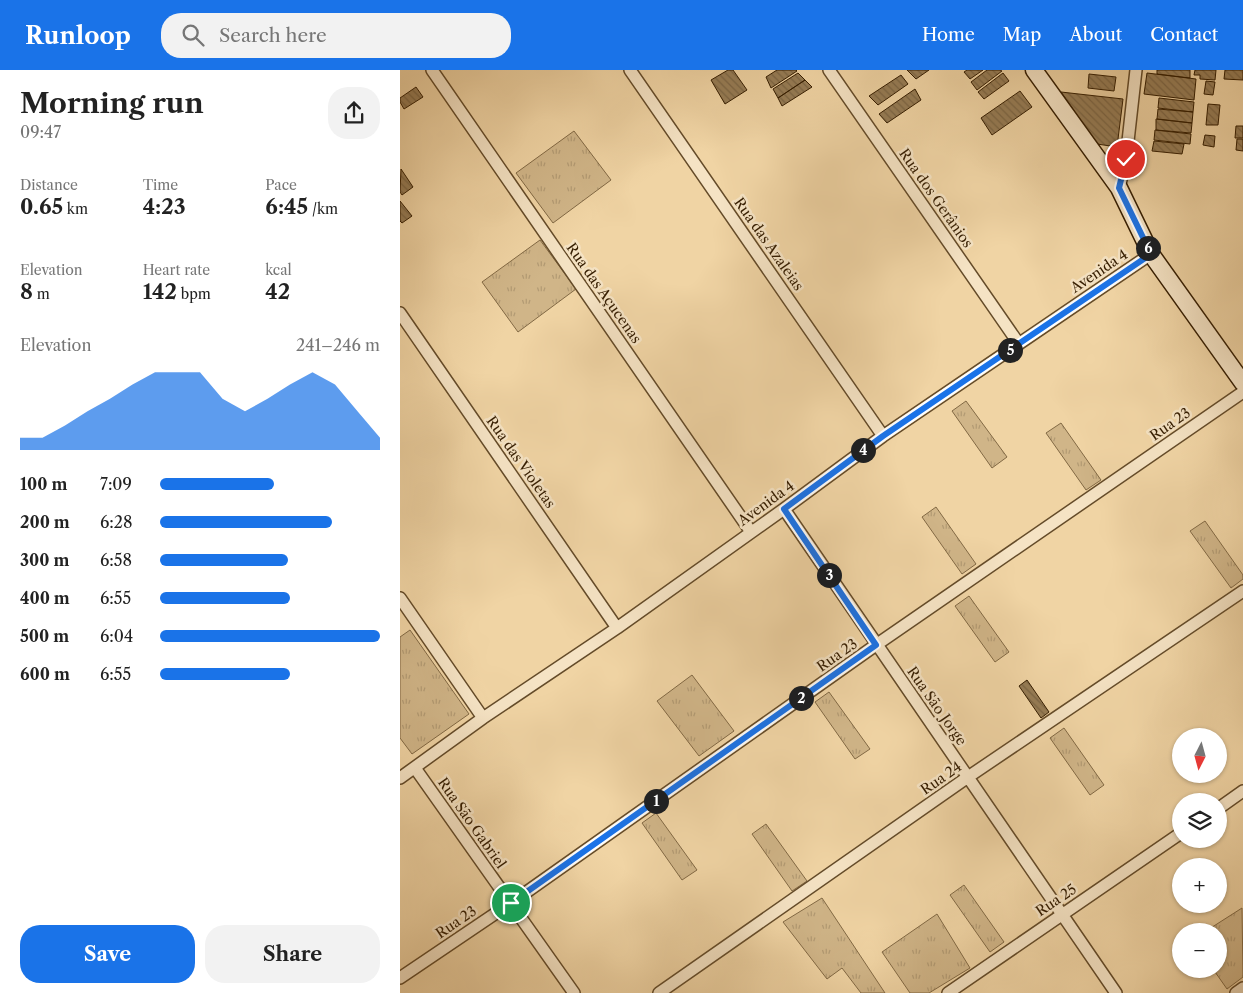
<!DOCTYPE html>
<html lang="en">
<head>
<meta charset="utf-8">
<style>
  body { margin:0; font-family:"Libre Caslon Text",serif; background:#f2f2f2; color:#222; height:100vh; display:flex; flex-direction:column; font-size:19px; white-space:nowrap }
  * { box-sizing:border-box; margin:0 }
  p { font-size:16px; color:#767676 }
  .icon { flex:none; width:28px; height:28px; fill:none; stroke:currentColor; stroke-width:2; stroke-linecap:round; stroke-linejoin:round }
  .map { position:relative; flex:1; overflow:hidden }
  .sheet { display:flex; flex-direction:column; background:#fff; width:400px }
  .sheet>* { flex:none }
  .needle { width:32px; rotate:186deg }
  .tools { position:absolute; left:772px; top:658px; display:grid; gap:10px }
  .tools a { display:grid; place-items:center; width:55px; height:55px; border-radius:50%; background:#fff; box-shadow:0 1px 4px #0004; font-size:25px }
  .pin { position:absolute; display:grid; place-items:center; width:42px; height:42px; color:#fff; margin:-21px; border:2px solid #fff; border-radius:50%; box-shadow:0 1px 5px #0007 }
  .km { position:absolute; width:25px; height:25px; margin:-12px; border-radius:50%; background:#222; color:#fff; font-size:14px; line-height:25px; text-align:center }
  .round { display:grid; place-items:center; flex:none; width:52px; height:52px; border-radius:20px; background:#f2f2f2 }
  .head { display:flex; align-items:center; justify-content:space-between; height:85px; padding:0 20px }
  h1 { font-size:28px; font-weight:700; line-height:38px }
  .figures { display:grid; grid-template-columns:repeat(3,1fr); gap:8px; height:85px; padding:5px 20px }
  .figures div { display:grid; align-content:center }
  .figures b { font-size:21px; font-weight:700 }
  .figures small { font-size:14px; font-weight:400 }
  .figures p { font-size:14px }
  .chart { height:140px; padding:10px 20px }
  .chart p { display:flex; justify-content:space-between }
  .chart svg { width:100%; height:90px; margin-top:5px; fill:#1a73e8; opacity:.7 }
  .primary-button { display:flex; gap:10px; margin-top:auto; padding:10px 20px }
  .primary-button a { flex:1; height:58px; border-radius:20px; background:#1a73e8; color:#fff; font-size:20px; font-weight:700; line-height:58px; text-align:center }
  .primary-button a+a { background:#f2f2f2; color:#222 }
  ul { padding:0 20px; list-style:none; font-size:16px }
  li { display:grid; grid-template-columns:80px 60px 1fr; align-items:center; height:38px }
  li i { height:12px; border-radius:6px; background:#1a73e8 }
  header { display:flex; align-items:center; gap:30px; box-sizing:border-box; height:70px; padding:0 25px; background:#1a73e8; color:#fff }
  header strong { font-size:24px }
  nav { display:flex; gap:28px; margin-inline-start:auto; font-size:18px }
  .search { width:350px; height:45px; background:#f2f2f2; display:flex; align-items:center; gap:12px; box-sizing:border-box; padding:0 18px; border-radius:20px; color:#767676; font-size:19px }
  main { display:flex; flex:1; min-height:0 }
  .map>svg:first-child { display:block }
</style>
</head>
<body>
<header>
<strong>Runloop</strong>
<div class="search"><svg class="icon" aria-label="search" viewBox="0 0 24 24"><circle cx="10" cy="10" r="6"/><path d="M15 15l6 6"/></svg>Search here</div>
<nav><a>Home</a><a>Map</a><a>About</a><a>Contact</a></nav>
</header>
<main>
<section class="sheet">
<div class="head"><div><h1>Morning run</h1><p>09:47</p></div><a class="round"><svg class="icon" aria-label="share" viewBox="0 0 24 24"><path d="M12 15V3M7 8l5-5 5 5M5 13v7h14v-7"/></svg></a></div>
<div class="figures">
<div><p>Distance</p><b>0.65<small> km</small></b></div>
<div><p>Time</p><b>4:23</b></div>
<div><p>Pace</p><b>6:45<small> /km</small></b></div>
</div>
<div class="figures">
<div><p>Elevation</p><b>8<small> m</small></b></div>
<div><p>Heart rate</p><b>142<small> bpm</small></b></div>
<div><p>kcal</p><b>42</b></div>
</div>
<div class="chart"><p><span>Elevation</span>241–246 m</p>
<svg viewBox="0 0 160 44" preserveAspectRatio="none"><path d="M0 44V38L10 38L20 32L30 25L40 19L50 12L60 6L70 6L80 6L90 19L100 25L110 19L120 12L130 6L140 12L150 25L160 38V44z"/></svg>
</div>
<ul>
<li><b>100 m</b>7:09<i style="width:52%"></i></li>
<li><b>200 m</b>6:28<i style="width:78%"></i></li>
<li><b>300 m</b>6:58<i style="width:58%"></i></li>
<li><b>400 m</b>6:55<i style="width:59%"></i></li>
<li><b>500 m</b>6:04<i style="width:100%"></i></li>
<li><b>600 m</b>6:55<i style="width:59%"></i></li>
</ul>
<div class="primary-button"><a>Save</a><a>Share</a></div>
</section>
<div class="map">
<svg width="843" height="923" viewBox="0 0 843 923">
  <defs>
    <pattern id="grass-tufts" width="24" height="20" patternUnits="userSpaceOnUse" patternTransform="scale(1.25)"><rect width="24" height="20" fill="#d0b588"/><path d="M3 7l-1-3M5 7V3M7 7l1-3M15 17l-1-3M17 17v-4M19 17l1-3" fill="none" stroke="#b39b74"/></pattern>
    <pattern id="building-back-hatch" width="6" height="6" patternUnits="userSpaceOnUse" patternTransform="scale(1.25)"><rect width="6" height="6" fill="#967c55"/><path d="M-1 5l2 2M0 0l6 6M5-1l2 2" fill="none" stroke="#7b6544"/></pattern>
  </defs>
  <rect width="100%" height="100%" fill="#f0d4a4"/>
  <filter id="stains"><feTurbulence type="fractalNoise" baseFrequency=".004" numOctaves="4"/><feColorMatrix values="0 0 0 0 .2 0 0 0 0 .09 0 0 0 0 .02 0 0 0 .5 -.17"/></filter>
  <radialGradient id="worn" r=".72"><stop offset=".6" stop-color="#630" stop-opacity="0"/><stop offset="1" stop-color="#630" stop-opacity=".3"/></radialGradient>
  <path fill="url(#grass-tufts)" stroke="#826944" d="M 174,61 L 211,110 L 153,153 L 116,103 Z
    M 140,170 L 176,219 L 118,262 L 82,212 Z
    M 566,331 L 607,387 L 592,398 L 552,341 Z
    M 661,353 L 701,410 L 686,420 L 646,363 Z
    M 536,437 L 576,494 L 562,504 L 522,447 Z
    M 805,451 L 843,505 L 843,509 L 831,518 L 790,461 Z
    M 569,526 L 609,582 L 595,592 L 555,536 Z
    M 10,560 L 69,644 L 12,684 L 0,668 L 0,567 Z
    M 292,605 L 334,661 L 299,686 L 257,631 Z
    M 429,622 L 470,679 L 455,689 L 415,632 Z
    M 664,658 L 704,715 L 690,725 L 650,668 Z
    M 256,743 L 297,800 L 282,810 L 242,753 Z
    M 366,754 L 407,811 L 392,821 L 352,764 Z
    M 564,815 L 604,872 L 590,882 L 550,825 Z
    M 422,828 L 485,923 L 461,923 L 442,898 L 427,909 L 383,852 Z
    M 842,838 L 843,907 L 827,919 L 813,899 L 819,899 L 819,861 L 806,861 Z
    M 537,844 L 570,898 L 529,923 L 510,923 L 482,882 Z"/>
  <path fill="url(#building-back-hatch)" stroke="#351d00" d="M 328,0 L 333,0 L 347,20 L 325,34 L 311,10 Z
    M 377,0 L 396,0 L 397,1 L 371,18 L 366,7 Z
    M 507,0 L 529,0 L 516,9 Z
    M 567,0 L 583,0 L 570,9 L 564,2 Z
    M 587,0 L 600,0 L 602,1 L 577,20 L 571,12 Z
    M 757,0 L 790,0 L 790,8 L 757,4 Z
    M 795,0 L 816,0 L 815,10 L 800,9 L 800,5 L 794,5 Z
    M 825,0 L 843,0 L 843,10 L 824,9 Z
    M 398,3 L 405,10 L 378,28 L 373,19 Z
    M 603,3 L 609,11 L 584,29 L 578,22 Z
    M 747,3 L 796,9 L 794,30 L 744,24 Z
    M 689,4 L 716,7 L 714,21 L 688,18 Z
    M 501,5 L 508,14 L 478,35 L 469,26 Z
    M 405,10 L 412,17 L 382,36 L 378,28 Z
    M 806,11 L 815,12 L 813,25 L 804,24 Z
    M 16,17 L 23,27 L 4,39 L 0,32 L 0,28 Z
    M 515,19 L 521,30 L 487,53 L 479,44 Z
    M 620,21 L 632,37 L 592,65 L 581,48 Z
    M 661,22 L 723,29 L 717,77 L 697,74 Z
    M 759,28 L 794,32 L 793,42 L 758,38 Z
    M 808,34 L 820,35 L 818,55 L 806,55 Z
    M 758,39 L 793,42 L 792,53 L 757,49 Z
    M 756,49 L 792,53 L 791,63 L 756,60 Z
    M 836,56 L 843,56 L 843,68 L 835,68 Z
    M 755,60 L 791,64 L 790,74 L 754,70 Z
    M 805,65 L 815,66 L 814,77 L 803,75 Z
    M 837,69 L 843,69 L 843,81 L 836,80 Z
    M 754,71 L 784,74 L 782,84 L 752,81 Z
    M 1,99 L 13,117 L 2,125 L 0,122 Z
    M 0,131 L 12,146 L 2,153 L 0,151 Z
    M 627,610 L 649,642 L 641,648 L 619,616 Z"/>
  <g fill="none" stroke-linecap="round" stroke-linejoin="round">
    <g stroke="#644b29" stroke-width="14">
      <path id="street" d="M 32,0 L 351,462
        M 230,0 L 483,366
        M 429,0 L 619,274
        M 719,118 L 726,89 L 736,0
        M 0,243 L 217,558
        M 384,439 L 716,923
        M 0,528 L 83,648
        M 15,698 L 174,923
        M 0,708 L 83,648 L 217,558 L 384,439 L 483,366 L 751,184
        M 819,738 L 843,721
        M 0,908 L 111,833 L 476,575 L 843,322
        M 259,923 L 568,707 L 843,521
        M 548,923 L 781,763
        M 836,923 L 843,918"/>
    </g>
    <g stroke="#351d00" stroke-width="19">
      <path id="secondary" d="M 634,0 L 719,118 L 751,184 L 843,313"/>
    </g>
    <use href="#street" stroke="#f5e3c4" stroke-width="11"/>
    <use href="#secondary" stroke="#f5e3c4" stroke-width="16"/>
  </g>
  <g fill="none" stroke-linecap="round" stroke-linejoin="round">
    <g stroke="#fff" stroke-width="10">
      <path id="route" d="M 111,833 L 476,575 L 384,439 L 483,366 L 751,184 L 719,118 L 726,89"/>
    </g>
    <use href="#route" stroke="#1a73e8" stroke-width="6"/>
  </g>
  <g text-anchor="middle" stroke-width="5" stroke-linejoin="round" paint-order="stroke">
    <g font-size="14" fill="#351d00" stroke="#f5e3c4">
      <text transform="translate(536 128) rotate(55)" y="5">Rua dos Gerânios</text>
      <text transform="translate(369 174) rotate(55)" y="5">Rua das Azaleias</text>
      <text transform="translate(699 201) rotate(-34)" y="5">Avenida 4</text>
      <text transform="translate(204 223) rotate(55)" y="5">Rua das Açucenas</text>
      <text transform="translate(770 354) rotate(-35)" y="5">Rua 23</text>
      <text transform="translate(121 392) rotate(55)" y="5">Rua das Violetas</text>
      <text transform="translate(366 433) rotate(-36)" y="5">Avenida 4</text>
      <text transform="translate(437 585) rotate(-35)" y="5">Rua 23</text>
      <text transform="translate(537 636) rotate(55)" y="5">Rua São Jorge</text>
      <text transform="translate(541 708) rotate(-35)" y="5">Rua 24</text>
      <text transform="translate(72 753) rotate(55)" y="5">Rua São Gabriel</text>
      <text transform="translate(656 830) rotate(-34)" y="5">Rua 25</text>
      <text transform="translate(56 852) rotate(-34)" y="5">Rua 23</text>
    </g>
  </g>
  <rect width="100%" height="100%" filter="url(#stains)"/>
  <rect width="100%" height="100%" fill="url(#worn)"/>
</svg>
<div class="tools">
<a><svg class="needle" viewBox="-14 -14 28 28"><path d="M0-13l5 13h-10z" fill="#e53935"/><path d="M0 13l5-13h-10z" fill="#767676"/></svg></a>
<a><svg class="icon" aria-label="layers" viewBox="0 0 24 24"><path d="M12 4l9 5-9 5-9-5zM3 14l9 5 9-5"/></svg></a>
<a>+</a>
<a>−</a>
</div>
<div class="pin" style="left:111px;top:833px;background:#1e9e55"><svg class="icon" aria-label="arrive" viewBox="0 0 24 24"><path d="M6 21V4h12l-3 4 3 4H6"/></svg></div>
<div class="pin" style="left:726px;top:89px;background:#d93025"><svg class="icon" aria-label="check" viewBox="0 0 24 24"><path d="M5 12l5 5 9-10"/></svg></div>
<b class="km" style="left:256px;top:731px">1</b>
<b class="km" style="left:401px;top:628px">2</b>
<b class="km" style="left:429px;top:505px">3</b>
<b class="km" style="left:463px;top:380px">4</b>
<b class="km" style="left:610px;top:280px">5</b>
<b class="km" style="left:748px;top:178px">6</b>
</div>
</main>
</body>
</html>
